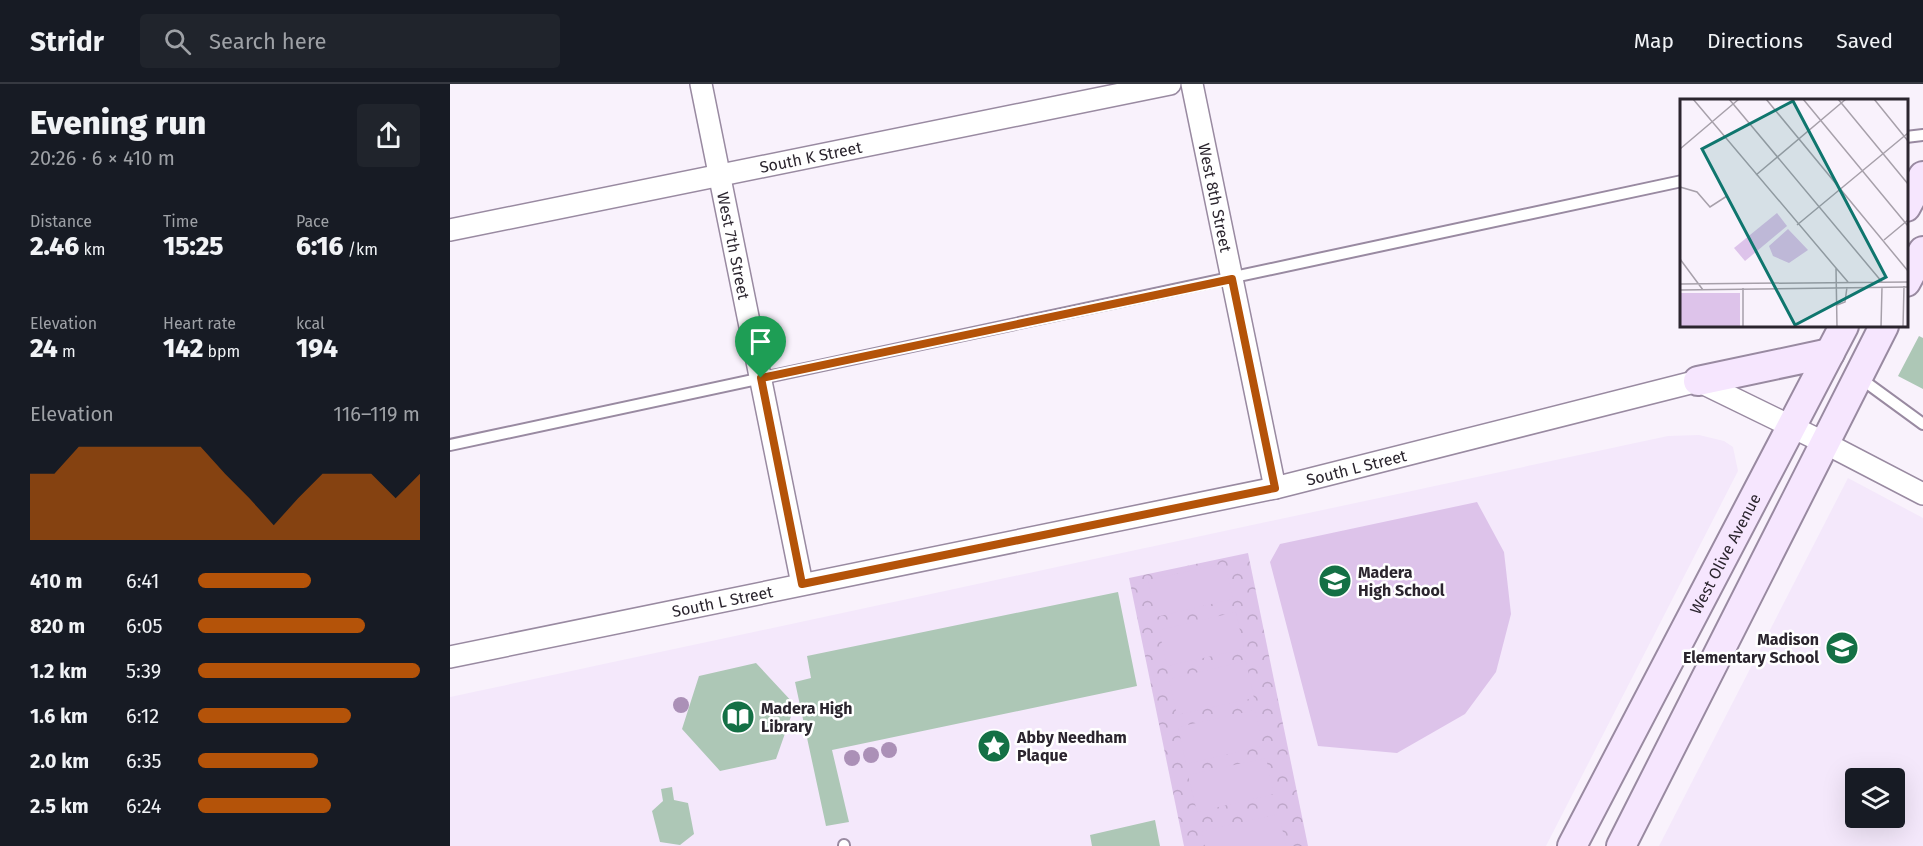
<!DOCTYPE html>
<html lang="en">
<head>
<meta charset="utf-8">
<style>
  body { margin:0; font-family:"Fira Sans",sans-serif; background:#20242c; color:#f1f3f6; height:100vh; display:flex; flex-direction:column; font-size:22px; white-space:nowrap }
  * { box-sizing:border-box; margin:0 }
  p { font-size:20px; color:#9ea1a6 }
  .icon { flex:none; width:33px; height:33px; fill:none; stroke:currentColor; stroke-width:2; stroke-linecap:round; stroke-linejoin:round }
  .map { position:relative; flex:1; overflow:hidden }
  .details { display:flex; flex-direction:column; background:#171b24; width:450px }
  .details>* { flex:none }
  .tools { position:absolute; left:1395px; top:684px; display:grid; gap:12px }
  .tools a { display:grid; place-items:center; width:60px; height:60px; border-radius:6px; background:#171b24; box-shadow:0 6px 24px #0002; font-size:30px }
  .pin { position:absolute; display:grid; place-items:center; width:51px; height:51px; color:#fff; margin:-62px -26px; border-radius:50% 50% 50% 0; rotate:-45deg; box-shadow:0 0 6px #0007 }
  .pin .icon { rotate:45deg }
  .round { display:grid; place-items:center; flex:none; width:63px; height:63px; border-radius:6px; background:#20242c }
  .head { display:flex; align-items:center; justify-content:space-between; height:102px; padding:0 30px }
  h1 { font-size:33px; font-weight:800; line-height:45px }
  .figures { display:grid; grid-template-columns:repeat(3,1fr); gap:9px; height:102px; padding:6px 30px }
  .figures div { display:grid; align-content:center }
  .figures b { font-size:26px; font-weight:800 }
  .figures small { font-size:16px; font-weight:400 }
  .figures p { font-size:16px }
  .chart { height:168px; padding:12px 30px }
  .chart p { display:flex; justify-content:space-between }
  .chart svg { width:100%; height:108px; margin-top:6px; fill:#b45309; opacity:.7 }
  ul { padding:0 30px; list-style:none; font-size:20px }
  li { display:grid; grid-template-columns:96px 72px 1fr; align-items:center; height:45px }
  li i { height:15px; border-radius:8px; background:#b45309 }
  header { display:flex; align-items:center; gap:36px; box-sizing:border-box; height:84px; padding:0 30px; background:#171b24; border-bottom:2px solid #363941 }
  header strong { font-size:28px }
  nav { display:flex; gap:33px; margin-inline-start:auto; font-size:21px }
  .search { width:420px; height:54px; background:#20242c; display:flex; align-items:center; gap:15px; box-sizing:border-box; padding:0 21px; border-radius:6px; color:#9ea1a6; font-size:22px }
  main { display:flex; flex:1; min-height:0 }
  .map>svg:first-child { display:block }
</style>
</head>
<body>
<header>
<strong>Stridr</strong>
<div class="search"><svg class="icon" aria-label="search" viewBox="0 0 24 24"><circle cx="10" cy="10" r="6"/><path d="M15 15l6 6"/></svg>Search here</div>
<nav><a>Map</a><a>Directions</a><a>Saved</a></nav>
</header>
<main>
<section class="details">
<div class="head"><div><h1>Evening run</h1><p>20:26 · 6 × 410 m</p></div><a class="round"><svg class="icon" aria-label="share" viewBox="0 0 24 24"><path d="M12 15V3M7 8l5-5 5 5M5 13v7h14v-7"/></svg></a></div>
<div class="figures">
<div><p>Distance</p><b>2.46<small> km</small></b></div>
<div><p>Time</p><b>15:25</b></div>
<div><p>Pace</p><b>6:16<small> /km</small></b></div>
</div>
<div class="figures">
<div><p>Elevation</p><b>24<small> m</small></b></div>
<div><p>Heart rate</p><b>142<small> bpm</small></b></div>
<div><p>kcal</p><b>194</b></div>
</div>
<div class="chart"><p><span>Elevation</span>116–119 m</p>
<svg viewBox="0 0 160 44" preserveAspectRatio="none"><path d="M0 44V17L10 17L20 6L30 6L40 6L50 6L60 6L70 6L80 17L90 27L100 38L110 27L120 17L130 17L140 17L150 27L160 17V44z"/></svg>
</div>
<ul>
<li><b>410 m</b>6:41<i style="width:51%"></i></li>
<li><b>820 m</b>6:05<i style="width:75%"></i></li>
<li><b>1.2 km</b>5:39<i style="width:100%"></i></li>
<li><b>1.6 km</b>6:12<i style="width:69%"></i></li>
<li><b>2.0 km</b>6:35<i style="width:54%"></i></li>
<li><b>2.5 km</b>6:24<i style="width:60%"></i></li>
</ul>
</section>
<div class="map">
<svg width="1473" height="762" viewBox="0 0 1473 762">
  <defs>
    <pattern id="park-crowns" width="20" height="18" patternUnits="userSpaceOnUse" patternTransform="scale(1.5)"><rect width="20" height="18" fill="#ddc3ea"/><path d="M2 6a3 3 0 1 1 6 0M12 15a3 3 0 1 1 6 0" fill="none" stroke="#bea7c9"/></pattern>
  </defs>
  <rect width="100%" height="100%" fill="#f9f2fc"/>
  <path fill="#f4e8fb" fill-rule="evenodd" d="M 1249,351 L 1274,357 L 1283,363 L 1288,387 L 1096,762 L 0,762 L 0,613 L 1218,352 Z
    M 1398,394 L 1473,434 L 1473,762 L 1209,762 ZM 1406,694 L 1444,694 L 1444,734 L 1406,734 Z"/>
  <path fill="url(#park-crowns)" d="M 798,469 L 858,762 L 734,762 L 679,494 Z"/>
  <path fill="#ddc3ea" d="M 1027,418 L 1054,468 L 1061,530 L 1046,588 L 1015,630 L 947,669 L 868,662 L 820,478 L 830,460 Z
    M 775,479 L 783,515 L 706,533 L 698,496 Z
    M 786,528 L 794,565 L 717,582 L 709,546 Z
    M 796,577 L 804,614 L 727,631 L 719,595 Z
    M 805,626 L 813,662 L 736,680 L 728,643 Z
    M 816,674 L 824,710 L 747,728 L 738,691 Z
    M 829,730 L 836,762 L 755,762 L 752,747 Z"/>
  <path fill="#adc7b6" d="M 1469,252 L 1473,254 L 1473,305 L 1448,292 Z
    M 668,508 L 687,602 L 382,666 L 399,738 L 376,742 L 345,598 L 361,594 L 357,572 Z
    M 306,579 L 345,621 L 326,675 L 270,687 L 232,645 L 249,592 Z
    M 222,703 L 224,716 L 238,719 L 244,750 L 230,761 L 210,758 L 202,727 L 213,717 L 211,705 Z
    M 705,736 L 710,762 L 642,762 L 640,751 Z"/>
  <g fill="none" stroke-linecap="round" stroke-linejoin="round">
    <g stroke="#998aa1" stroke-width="14">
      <path id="service" d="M 1456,53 L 1473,51
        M 1410,294 L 1473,340
        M 0,361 L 1232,97
        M 394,761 L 394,762"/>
    </g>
    <g stroke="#998aa1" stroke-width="24">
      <g id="minor">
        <path id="s1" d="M 251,0 L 352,500"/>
        <path id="s2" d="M 742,0 L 825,404"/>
        <path id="s3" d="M 0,146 L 720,0"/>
        <path id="s4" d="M 0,573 L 825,404 L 1248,297 L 1373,358 L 1473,410"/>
      </g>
    </g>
    <g stroke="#998aa1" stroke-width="32">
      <g id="secondary">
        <path d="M 1456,123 L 1473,92"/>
        <path d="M 1456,198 L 1473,167"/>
        <path d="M 1248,297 L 1380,269"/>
        <path id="s5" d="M 1122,762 L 1394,242"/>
        <path d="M 1171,762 L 1434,242"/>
      </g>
    </g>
    <use href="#service" stroke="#fff" stroke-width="10"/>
    <use href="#minor" stroke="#fff" stroke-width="21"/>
    <use href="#secondary" stroke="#f6e6fe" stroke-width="28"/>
  </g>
  <g fill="#ab90b7">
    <circle cx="231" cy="621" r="8"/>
    <circle cx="439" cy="666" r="8"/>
    <circle cx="421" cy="671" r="8"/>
    <circle cx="402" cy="674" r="8"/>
  </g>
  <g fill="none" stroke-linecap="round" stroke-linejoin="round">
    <g stroke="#fff" stroke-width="12">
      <path id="route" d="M 782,195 L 825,404 L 352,500 L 311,294 Z"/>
    </g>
    <use href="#route" stroke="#b45309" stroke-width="8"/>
  </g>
  <defs>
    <g id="school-disc" transform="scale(1.725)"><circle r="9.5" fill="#147045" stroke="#fff"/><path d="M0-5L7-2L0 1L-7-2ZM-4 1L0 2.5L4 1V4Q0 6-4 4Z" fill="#fff"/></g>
    <g id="library-disc" transform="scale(1.725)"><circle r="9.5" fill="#147045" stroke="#fff"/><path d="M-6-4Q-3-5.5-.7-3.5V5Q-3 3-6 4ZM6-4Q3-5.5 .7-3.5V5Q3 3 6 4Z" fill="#fff"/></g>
    <g id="sight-disc" transform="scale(1.725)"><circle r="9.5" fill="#147045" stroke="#fff"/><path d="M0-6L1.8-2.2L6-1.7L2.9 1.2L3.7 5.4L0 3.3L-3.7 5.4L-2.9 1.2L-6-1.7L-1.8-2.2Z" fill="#fff"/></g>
  </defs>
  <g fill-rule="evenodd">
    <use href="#school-disc" x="885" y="497"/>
    <use href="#school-disc" x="1392" y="564"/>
    <use href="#library-disc" x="288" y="633"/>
    <use href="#sight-disc" x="544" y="662"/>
  </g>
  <g text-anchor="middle" stroke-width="5" stroke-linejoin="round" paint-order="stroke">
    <g font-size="16" fill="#2b252e" stroke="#fff">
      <text dy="6" stroke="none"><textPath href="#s3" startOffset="368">South K Street</textPath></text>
      <text dy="6" stroke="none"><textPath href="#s2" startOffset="116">West 8th Street</textPath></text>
      <text dy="6" stroke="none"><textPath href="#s1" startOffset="165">West 7th Street</textPath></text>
      <text dy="6" stroke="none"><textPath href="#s4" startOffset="926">South L Street</textPath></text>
      <text dy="6" stroke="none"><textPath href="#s5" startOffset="330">West Olive Avenue</textPath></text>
      <text dy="6" stroke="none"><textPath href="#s4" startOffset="278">South L Street</textPath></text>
    </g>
    <g font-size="16" font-weight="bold" fill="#2b252e" stroke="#fff" text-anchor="start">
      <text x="908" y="494">Madera<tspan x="908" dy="18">High School</tspan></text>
      <text x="1369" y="561" text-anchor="end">Madison<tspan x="1369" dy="18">Elementary School</tspan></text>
      <text x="311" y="630">Madera High<tspan x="311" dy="18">Library</tspan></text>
      <text x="567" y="659">Abby Needham<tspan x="567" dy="18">Plaque</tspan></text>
    </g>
  </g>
  <g transform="translate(1230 15)">
    <rect width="228" height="228" fill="#f9f2fc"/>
    <path d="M 97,114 L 107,127 L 65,162 L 54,149 Z" fill="#ddc3ea"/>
    <path d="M 108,130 L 128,151 L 109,164 L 93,157 L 89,147 ZM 0,194 L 60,194 L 60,228 L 0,228 Z" fill="#ddc3ea"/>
    <path fill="none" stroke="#a7a0aa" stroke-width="1.5" d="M 13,0 L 156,169 L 157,228M 49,0 L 202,183M 86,0 L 228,172M 123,0 L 228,127M 158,0 L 228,85M 194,0 L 228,42M 0,50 L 59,0M 76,76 L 166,0M 0,88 L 17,93 L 30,108 L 47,97M 117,126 L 228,34M 204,141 L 228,121M 0,160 L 23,191M 156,169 L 168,183M 0,185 L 228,183M 63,189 L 63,228M 0,191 L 228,188M 157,206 L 165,203 L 167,188M 201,228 L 202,188M 223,228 L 224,187"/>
    <path fill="#0f766e" fill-opacity="0.15" stroke="#0f766e" stroke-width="3" d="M 113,2 L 206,178 L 115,226 L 22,50 Z"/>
    <rect width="228" height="228" fill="none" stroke="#2b252e" stroke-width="3"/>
  </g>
</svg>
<div class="tools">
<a><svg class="icon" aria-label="layers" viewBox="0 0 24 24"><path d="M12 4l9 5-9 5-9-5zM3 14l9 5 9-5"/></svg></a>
</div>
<div class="pin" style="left:311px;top:294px;background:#1e9e55"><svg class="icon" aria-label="arrive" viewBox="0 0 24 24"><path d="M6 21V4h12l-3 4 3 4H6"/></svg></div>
</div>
</main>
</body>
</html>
